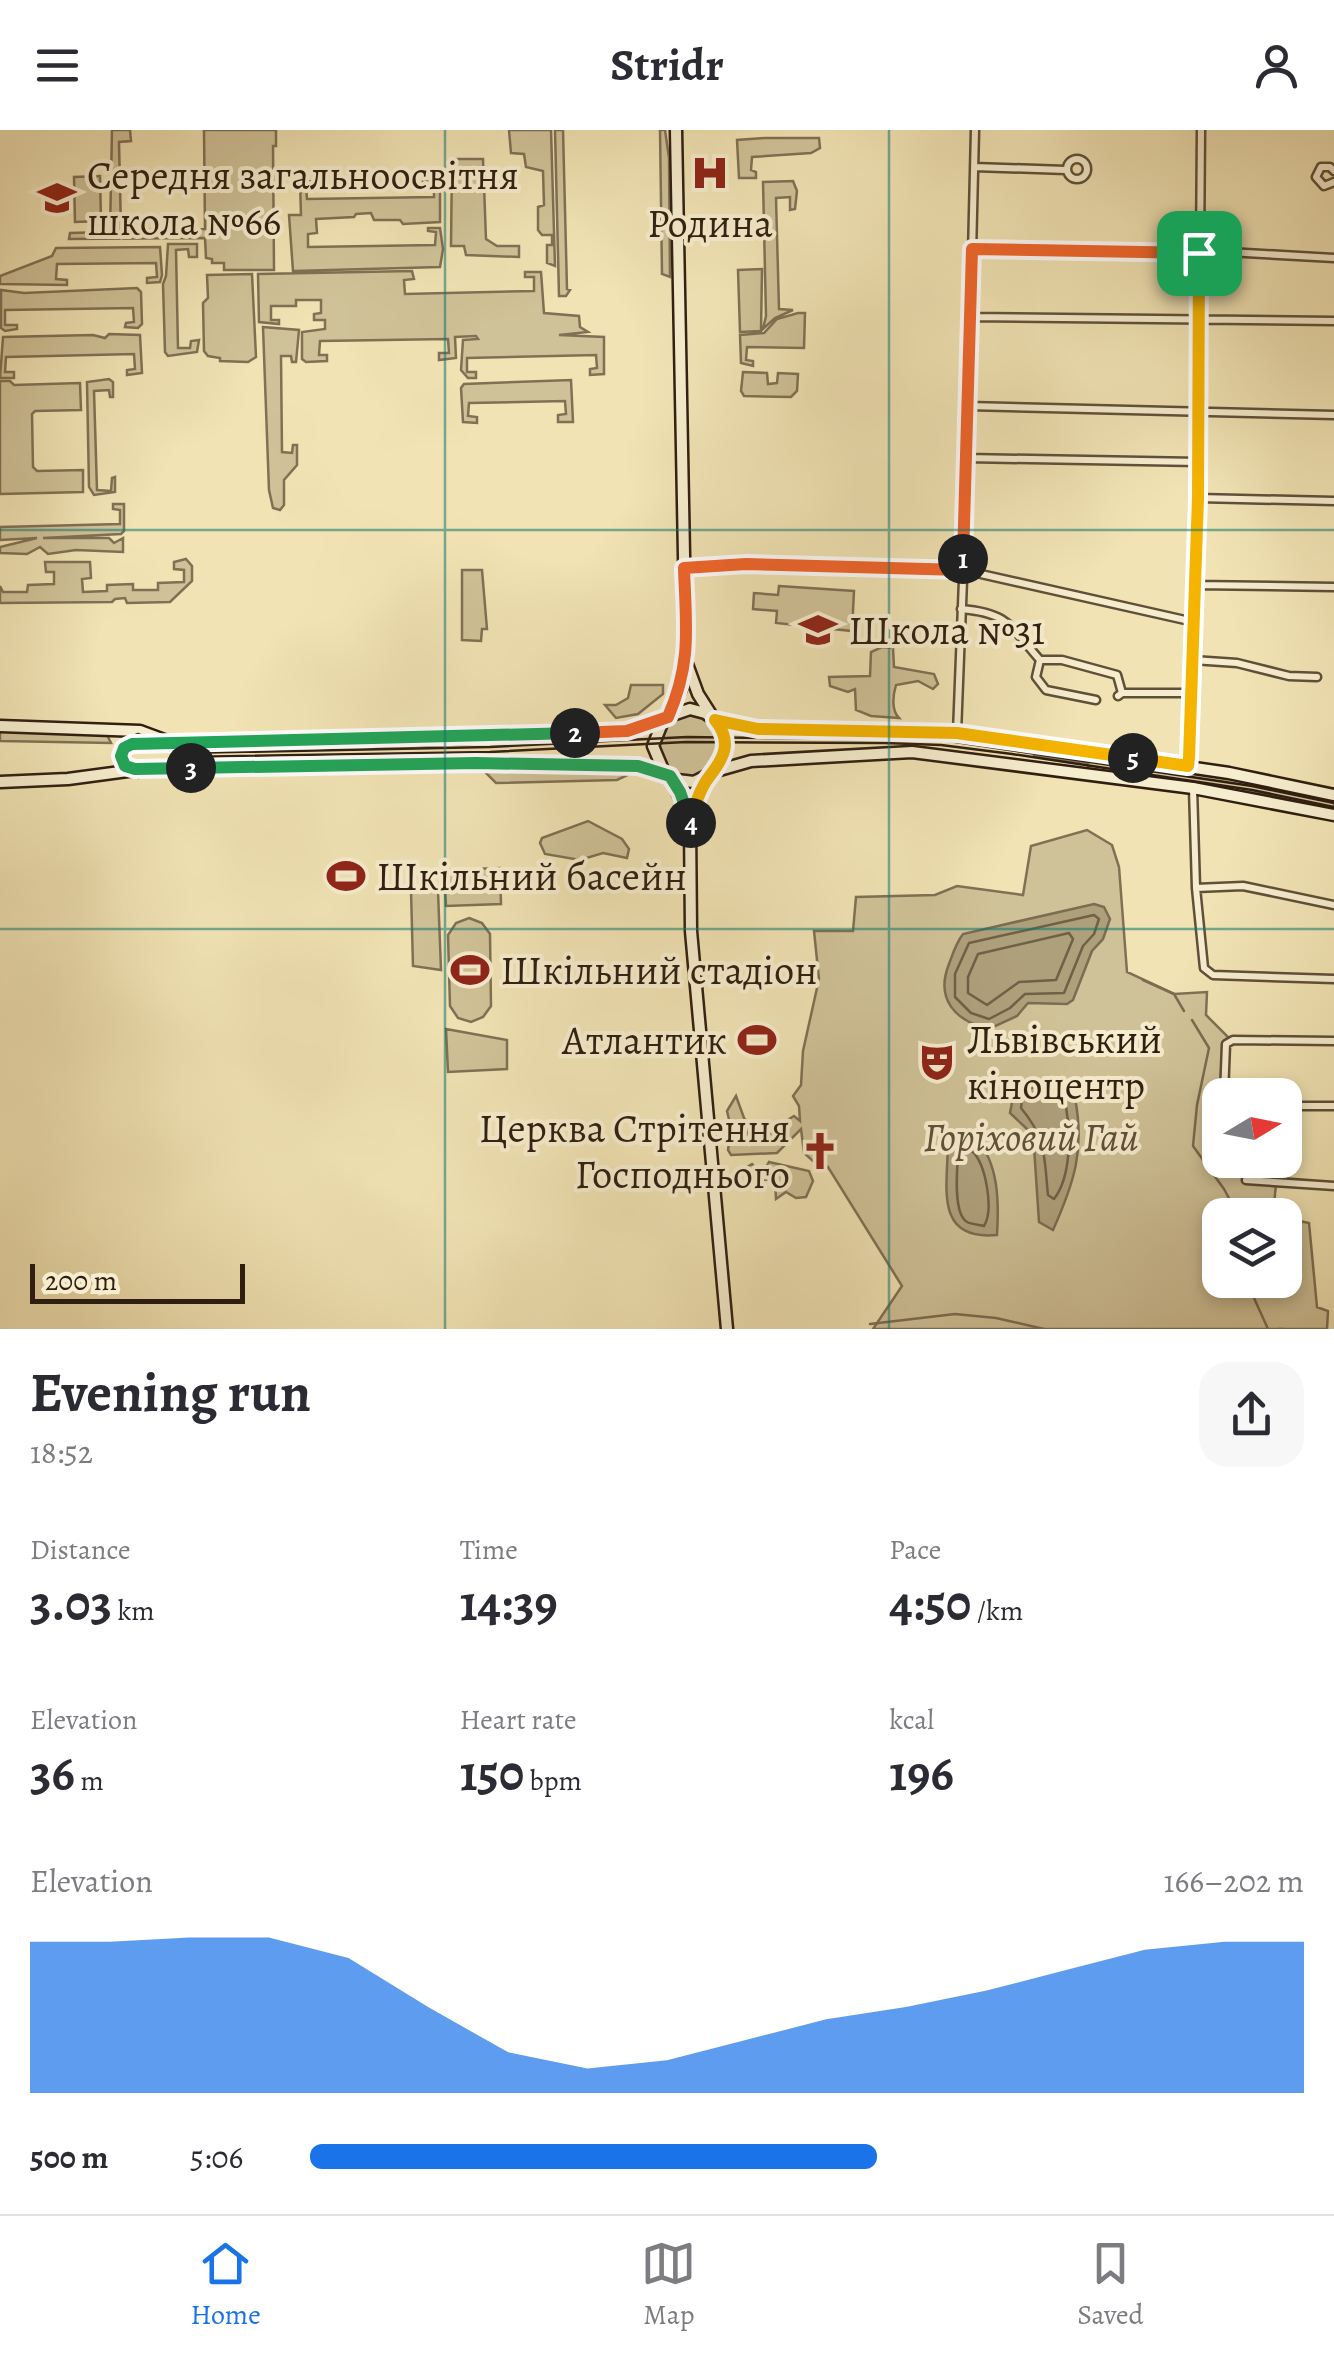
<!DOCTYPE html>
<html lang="en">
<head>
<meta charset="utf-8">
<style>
  body { margin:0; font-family:Alegreya,serif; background:#f7f7f7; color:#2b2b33; height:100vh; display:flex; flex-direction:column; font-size:38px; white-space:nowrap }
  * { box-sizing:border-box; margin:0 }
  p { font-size:32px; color:#7c7c81 }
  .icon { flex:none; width:55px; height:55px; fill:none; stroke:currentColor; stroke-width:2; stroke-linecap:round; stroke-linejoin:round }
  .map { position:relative; height:1199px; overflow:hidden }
  .sheet { display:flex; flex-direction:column; background:#fff; flex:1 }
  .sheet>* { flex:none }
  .needle { width:65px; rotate:80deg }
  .fabs { position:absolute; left:1202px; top:948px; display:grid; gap:20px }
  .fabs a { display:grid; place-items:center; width:100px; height:100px; border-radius:20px; background:#fff; box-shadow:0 5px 15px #0003; font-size:50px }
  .scale { position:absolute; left:30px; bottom:25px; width:215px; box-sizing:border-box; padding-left:10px; border:5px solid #301f10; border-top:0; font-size:28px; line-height:35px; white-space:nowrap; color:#301f10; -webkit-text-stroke:8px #f6edce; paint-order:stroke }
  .pin { position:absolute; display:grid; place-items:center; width:85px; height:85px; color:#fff; margin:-42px; border-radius:20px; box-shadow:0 5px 15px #0006 }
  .km { position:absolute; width:50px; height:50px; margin:-25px; border-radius:50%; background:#222; color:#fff; font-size:28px; line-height:50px; text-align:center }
  .round { display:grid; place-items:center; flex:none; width:105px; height:105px; border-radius:30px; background:#f7f7f7 }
  .overview { display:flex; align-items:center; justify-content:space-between; height:170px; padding:0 30px }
  h1 { font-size:55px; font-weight:600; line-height:75px }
  .metrics { display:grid; grid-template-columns:repeat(3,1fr); gap:15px; height:170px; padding:10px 30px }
  .metrics div { display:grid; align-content:center }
  .metrics b { font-size:50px; font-weight:600 }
  .metrics small { font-size:28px; font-weight:400 }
  .metrics p { font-size:28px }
  .chart { height:280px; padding:20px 30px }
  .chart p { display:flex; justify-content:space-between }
  .chart svg { width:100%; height:180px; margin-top:10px; fill:#1a73e8; opacity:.7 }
  ul { padding:0 30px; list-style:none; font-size:32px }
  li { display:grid; grid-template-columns:160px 120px 1fr; align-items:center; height:75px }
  li i { height:25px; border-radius:12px; background:#1a73e8 }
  header { display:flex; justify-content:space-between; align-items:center; height:130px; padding:0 30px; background:#fff; font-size:45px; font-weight:600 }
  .tab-bar { display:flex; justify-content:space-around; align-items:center; height:140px; border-top:2px solid #e1e1e2; background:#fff; font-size:28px; color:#7c7c81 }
  .tab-bar a { display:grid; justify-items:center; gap:5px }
  .tab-bar .active { color:#1a73e8 }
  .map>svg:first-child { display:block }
</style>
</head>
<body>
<header><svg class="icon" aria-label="menu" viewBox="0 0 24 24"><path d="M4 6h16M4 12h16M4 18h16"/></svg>Stridr<svg class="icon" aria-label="person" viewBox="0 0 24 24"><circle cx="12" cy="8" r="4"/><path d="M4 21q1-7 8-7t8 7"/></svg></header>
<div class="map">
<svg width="1334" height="1199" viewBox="0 0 1334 1199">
  <rect width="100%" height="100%" fill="#f1e3b4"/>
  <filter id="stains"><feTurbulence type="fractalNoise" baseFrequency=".002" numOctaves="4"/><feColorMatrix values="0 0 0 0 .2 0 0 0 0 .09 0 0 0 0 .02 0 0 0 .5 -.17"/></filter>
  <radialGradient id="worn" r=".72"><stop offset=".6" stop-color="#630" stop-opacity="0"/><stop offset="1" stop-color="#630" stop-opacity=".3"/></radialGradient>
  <path fill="#d0c298" stroke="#807054" stroke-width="2.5" d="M 112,0 L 130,0 L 131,11 L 119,12 L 121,100 L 205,99 L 204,0 L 276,0 L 276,16 L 273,16 L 274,140 L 224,140 L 224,133 L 212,133 L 212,129 L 206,128 L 205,108 L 69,109 L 70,103 L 110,102 Z
    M 509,0 L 551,0 L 555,136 L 547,133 L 547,115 L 552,115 L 552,105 L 542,105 L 538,100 L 538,77 L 544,75 L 543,41 L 526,37 L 524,24 L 511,23 Z
    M 555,0 L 563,0 L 567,159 L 570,160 L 566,166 L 559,166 Z
    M 660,0 L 665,0 L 669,28 L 670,147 L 662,144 Z
    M 765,8 L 819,8 L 820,18 L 811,23 L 752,27 L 751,40 L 756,42 L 756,48 L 739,48 L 737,10 Z
    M 452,29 L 483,29 L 486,109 L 497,116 L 519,116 L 519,127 L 466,125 L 464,116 L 451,116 Z
    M 100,46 L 101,91 L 75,92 L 74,47 Z
    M 423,50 L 440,52 L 440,92 L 403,94 L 400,90 L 374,90 L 371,83 L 356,84 L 354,87 L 316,89 L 317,103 L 308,104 L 308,117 L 435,115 L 436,102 L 428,101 L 428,98 L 440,98 L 443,119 L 440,137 L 293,141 L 289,85 L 301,85 L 300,52 L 315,51 L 315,56 L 306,56 L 307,69 L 434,67 L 434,53 L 423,53 Z
    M 793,51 L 797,61 L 795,79 L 790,80 L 790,67 L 776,68 L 779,179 L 793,180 L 775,188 L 763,199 L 766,186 L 763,52 Z
    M 168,114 L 197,114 L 197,127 L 189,127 L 188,119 L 176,120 L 178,218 L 190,218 L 191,211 L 199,210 L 197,222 L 168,226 L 165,222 L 163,154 L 166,146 Z
    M 56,118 L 160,117 L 162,145 L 160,152 L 147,153 L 147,148 L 157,147 L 156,133 L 57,134 L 56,149 L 67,150 L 67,155 L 0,154 L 0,146 L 52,126 Z
    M 762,139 L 761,201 L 740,202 L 738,140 Z
    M 412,141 L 414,149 L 404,150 L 405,164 L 534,161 L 534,147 L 525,147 L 525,142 L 541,142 L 544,183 L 579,186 L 580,197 L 588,202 L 559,205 L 604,207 L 604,244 L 590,245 L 590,239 L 597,238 L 596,225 L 467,228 L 467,242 L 476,242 L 476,248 L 468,248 L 461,240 L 463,210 L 478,209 L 476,206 L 455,207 L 456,228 L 439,230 L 439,223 L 449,223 L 448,209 L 320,211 L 319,225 L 327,225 L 327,231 L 306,232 L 302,229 L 302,202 L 325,199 L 325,190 L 314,190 L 314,184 L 321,183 L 321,170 L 296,170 L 296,176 L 271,176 L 271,190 L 279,190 L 279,194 L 259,192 L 258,144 Z
    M 252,144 L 256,227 L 248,232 L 220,231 L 220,228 L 208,226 L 204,221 L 203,173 L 208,168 L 207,145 Z
    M 137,158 L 141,162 L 142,194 L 138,198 L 125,197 L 126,193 L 134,192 L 133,178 L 5,180 L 5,195 L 17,195 L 17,199 L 5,201 L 1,198 L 1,160 L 24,163 Z
    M 798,183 L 805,183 L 804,218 L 747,217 L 746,230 L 753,231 L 753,236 L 741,233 L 740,205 L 764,203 L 777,189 Z
    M 263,197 L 299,200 L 296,232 L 292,232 L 291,226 L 281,226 L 282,322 L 292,323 L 293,315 L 297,315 L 297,335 L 284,350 L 284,375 L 280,380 L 273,378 L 269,360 Z
    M 109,204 L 140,205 L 142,243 L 127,245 L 127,240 L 135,239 L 134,224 L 6,227 L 5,242 L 14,242 L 14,248 L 0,248 L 3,207 L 93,205 L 105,208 Z
    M 743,242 L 767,243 L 768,254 L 777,253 L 778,243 L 798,244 L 797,261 L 791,267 L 744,266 L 741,261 Z
    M 109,249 L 113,252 L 113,267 L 110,267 L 109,260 L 94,261 L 97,360 L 111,361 L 112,348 L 115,347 L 115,362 L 94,365 L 89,357 L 87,252 Z
    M 571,250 L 573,292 L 558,292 L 558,285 L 566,284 L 565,271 L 469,273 L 468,286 L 477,287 L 477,293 L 463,292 L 461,258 L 464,254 Z
    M 0,251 L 10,251 L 14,255 L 80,253 L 81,280 L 35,281 L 32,284 L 33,337 L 37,341 L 83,340 L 83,362 L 0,364 Z
    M 113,374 L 124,374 L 124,401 L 121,404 L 43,408 L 109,408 L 114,413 L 123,408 L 123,422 L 76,420 L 48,424 L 40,417 L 27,424 L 0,423 L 0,417 L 37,408 L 0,410 L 0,397 L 120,394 L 120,380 L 113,379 Z
    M 186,429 L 192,436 L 192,451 L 170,472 L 127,473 L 125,468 L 115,469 L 112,472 L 0,473 L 0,456 L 3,462 L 27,462 L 28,455 L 54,454 L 54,442 L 46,442 L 45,432 L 90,432 L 91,448 L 82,449 L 83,462 L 107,461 L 107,455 L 133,454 L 133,460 L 158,460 L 158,453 L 184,452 L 184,440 L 174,439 L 174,432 Z
    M 462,440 L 482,440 L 487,499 L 482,499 L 481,511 L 462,510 Z
    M 779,456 L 854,461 L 852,501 L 776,493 L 777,481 L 753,479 L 754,463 L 778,465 Z
    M 882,517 L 893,518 L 894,537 L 934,544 L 938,554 L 933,559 L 918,551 L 896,555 C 893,565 891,580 899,588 L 871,586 L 856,580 L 855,559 L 848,562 L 830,556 L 829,547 L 870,546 L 871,522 Z
    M 631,555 L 663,555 L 663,564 L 638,584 L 616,588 L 605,575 L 616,575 L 628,568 Z
    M658 616a31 31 0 1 1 62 0a31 31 0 1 1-62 0Z
    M 0,600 L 107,605 L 111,613 L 0,611 Z
    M 1035,619 L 1246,650 L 1334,669 L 1334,680 L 1262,664 L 1088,640 L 1088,633 L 1034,626 Z
    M 481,638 L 618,639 L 636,641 L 617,650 L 496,653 Z
    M 588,691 L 622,709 L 629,719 L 627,728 L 603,723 L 580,730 L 545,724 L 540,713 L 542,708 Z
    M 1087,700 L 1112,715 L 1119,737 L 1127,842 L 1174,864 L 1207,862 L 1206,885 L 1229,908 L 1227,965 L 1220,965 L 1220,1030 L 1229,1030 L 1230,1036 L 1277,1044 L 1273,1085 L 1220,1085 L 1220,1150 L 1285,1150 L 1285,1088 L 1309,1093 L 1317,1177 L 1328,1181 L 1327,1199 L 873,1199 L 902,1156 L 828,1037 L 824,1041 L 804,1023 L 801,999 L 777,1023 L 731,1025 L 728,1020 L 731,998 L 727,981 L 736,966 L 744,988 L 751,997 L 745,1007 L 746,1013 L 770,1003 L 782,1005 L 789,989 L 794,986 L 800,991 L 799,976 L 793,966 L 801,955 L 803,921 L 819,849 L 814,801 L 853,801 L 856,767 L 935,765 L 957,756 L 1023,765 L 1031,716 Z
    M 500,738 L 501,774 L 446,776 L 444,740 Z
    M 411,761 L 438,761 L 441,840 L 413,836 Z
    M 469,788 L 482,793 L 490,804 L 491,876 L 483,887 L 471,892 L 458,888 L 450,876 L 448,805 L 456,793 Z
    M 446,899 L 507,910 L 507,939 L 448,942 Z
    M 769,1032 L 809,1041 L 813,1051 L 806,1067 L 796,1068 L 786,1062 L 776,1069 L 775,1050 L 751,1049 L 742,1040 L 752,1034 L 759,1041 L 764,1041 Z"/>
  <path fill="#afa07c" stroke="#7c6c51" stroke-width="2.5" d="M 1094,774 L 1104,777 L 1110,789 L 1103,809 L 1092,821 L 1073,870 L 1067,874 L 1028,873 L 1017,886 L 989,899 C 955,891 935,869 949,834 C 953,823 956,813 963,804 Z
    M 1015,956 L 1061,961 L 1075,968 C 1085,1020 1074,1053 1053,1100 L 1039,1092 L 1034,1017 L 1027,999 L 1010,983 Z
    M 976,1009 C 999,1033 999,1073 997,1105 C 935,1111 947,1059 948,1015 Z"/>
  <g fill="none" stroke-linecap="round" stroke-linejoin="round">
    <path stroke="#706046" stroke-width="2.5" d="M 1094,785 L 1099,789 L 1094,804 L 1083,816 L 1064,863 L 1025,864 L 1010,878 L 989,889 L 971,883 L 955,867 L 955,844 L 969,813 Z
      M 1069,803 L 1073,809 L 1056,850 L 1019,852 L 987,875 L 968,863 L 968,847 L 978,824 Z
      M 1027,968 L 1057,970 L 1066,977 C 1071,1004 1071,1047 1054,1069 L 1048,1065 C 1044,1027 1047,1009 1021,978 L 1022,970 Z
      M 972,1021 C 986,1034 994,1080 984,1096 C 980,1095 970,1094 967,1092 C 953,1084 957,1040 958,1026 Z"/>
    <path stroke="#7c6c51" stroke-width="2.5" d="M 1143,850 L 1174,864 L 1184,881
      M 1192,890 L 1209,918 L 1197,975 L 1193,1016 L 1224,1059 L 1238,1085
      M 1251,1150 L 1254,1168 L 1268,1199
      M 870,1194 L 955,1184 L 996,1188 L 1044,1199
      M 1278,1199 L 1283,1199"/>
    <g stroke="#605039" stroke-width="11">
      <path id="street" d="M1067 39a10 10 0 1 1 20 0a10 10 0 1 1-20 0Z
        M 974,37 L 1066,40
        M 1334,41 L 1330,37 L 1321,37 L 1316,47 L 1324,56 L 1334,52
        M 972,119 L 1228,122 L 1334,128
        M 971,187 L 1334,191
        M 968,276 L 1334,285
        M 967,328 L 1198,332
        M 1198,368 L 1334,371
        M 684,438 L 746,434 L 963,440 L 1194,492
        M 1195,455 L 1334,457
        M 961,479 C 1009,483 1010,496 1040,530 L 1036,547 L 1046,560 L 1096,570
        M 1040,530 L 1062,530 L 1117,545 L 1122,563 L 1118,566
        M 1193,530 L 1237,533 L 1289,546 L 1317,547
        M 1122,563 L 1192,563
        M 957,603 L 966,373 L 975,0
        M 1187,636 L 1198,368 L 1201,0
        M 1193,658 L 1196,758 L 1204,838 L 1213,845 L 1334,849
        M 1196,758 L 1243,756 L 1334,775
        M 1224,965 L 1226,914 L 1233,910 L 1334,911
        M 1285,976 L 1334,976
        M 1246,1050 L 1334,1056"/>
    </g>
    <g stroke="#301f10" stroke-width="15">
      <path id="secondary" d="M 687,534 L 698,564 L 712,586
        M 668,586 L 681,559 L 686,532 L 676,0
        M 715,590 C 728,606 729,624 716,641
        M 663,591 L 653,616 L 664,642
        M 0,596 L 140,601 L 175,614 L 412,610 L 627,601 L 690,579 L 705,583 L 715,590 L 758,599 L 957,603 L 1229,643 L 1334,665
        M 132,638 L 122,629 L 126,616 L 169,614
        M 670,646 L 689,689
        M 709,647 L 695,675 L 690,695 L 691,801 L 727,1199
        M 0,652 L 68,649 L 150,638 L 477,633 L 622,634 L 664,642 L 677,650 L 694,652 L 716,641 L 751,631 L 912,622 L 1193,658 L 1334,685"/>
    </g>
    <use href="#street" stroke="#f6edce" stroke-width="6"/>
    <use href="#secondary" stroke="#f6edce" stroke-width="10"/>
    <path stroke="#301f10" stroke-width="2.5" d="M 1334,673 L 1252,656 L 942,610 L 687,607 L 490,617 L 185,623 L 138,604 L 123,611 L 117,626 L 122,640 L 138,648 L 185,627 L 490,622 L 686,612 L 884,613 L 941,615 L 1012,624 L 1252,660 L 1334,677"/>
  </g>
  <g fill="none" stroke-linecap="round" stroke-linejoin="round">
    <g stroke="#fff" stroke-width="20">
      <path id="split-1" d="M 963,429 L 972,119 L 1199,123"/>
    </g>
    <g stroke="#fff" stroke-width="20">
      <path id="split-2" d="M 575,603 L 627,601 L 668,587 C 692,532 686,497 684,438 L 746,434 L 962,440 L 963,429"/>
    </g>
    <g stroke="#fff" stroke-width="20">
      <path id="split-3" d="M 191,638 L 135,639 L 125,636 L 121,626 L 124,618 L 132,614 L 575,603"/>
    </g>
    <g stroke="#fff" stroke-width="20">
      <path id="split-4" d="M 191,638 L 476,633 L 638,636 L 670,646 L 680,662 L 691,693"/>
    </g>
    <g stroke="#fff" stroke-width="20">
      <path id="split-5" d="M 691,693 C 694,678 699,660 709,647 C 724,628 733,612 715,590 L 758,599 L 957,603 L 1133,628"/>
    </g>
    <g stroke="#fff" stroke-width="20">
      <path id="split-6" d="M 1133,628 L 1188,636 L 1189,628 L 1198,368 L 1199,123"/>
    </g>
    <use href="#split-1" stroke="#f0652b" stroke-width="12"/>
    <use href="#split-2" stroke="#f0652b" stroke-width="12"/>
    <use href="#split-3" stroke="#22a559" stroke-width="12"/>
    <use href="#split-4" stroke="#22a559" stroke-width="12"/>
    <use href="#split-5" stroke="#f5b400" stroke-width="12"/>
    <use href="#split-6" stroke="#f5b400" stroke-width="12"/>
  </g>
  <path fill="none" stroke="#0f766e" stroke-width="2.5" stroke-opacity="0.55" d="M 445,0 L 445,1199M 889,0 L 889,1199M 0,400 L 1334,400M 0,799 L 1334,799"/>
  <defs>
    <g id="hospital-bare" transform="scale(3)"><path d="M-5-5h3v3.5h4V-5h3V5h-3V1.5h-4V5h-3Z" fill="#8f2418" stroke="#f6edce" stroke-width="2.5" paint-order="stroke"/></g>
    <g id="school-bare" transform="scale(3)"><path d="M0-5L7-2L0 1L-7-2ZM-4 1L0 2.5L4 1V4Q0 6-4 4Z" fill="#8f2418" stroke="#f6edce" stroke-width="2.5" paint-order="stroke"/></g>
    <g id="stadium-bare" transform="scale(3)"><path d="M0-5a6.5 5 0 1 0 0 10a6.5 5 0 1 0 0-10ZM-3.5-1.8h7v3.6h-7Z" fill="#8f2418" stroke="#f6edce" stroke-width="2.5" paint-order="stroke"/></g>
    <g id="theatre-bare" transform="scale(3)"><path d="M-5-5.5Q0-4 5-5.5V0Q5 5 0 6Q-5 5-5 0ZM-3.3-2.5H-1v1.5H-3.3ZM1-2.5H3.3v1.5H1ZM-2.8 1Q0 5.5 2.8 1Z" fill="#8f2418" stroke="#f6edce" stroke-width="2.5" paint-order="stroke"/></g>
    <g id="church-bare" transform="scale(3)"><path d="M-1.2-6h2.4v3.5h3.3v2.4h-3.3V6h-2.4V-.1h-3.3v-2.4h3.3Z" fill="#8f2418" stroke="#f6edce" stroke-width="2.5" paint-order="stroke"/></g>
  </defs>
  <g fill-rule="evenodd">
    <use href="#hospital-bare" x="710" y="43"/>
    <use href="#school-bare" x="57" y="68"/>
    <use href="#school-bare" x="818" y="500"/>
    <use href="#stadium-bare" x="346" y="746"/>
    <use href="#stadium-bare" x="470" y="840"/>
    <use href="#stadium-bare" x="757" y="910"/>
    <use href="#theatre-bare" x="937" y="932"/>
    <use href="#church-bare" x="820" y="1021"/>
  </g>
  <g text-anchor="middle" stroke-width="8" stroke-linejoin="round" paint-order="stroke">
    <g font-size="40" fill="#301f10" stroke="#f6edce" text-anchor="start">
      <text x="87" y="59">Середня загальноосвітня<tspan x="87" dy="46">школа №66</tspan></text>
      <text x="710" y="107" text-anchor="middle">Родина</text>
      <text x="848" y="514">Школа №31</text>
      <text x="376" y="760">Шкільний басейн</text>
      <text x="500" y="854">Шкільний стадіон</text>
      <text x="967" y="923">Львівський<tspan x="967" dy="46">кіноцентр</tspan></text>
      <text x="727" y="924" text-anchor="end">Атлантик</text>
      <text x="790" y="1012" text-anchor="end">Церква Стрітення<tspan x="790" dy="46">Господнього</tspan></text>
    </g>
    <g font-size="40" font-style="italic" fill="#605039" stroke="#f6edce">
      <text x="1031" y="1021">Горіховий Гай</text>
    </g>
  </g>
  <rect width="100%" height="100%" filter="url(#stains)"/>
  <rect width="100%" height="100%" fill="url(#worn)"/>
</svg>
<div class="fabs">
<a><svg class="needle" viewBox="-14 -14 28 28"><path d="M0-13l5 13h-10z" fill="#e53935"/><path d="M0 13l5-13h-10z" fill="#7c7c81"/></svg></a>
<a><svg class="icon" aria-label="layers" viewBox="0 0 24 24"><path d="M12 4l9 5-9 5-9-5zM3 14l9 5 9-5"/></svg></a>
</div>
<div class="scale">200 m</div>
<div class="pin" style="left:1199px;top:123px;background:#1e9e55"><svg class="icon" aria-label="arrive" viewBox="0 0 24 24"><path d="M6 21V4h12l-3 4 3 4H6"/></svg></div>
<b class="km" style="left:963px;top:429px">1</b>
<b class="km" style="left:575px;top:603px">2</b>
<b class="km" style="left:191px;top:638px">3</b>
<b class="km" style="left:691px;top:693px">4</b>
<b class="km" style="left:1133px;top:628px">5</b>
</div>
<section class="sheet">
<div class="overview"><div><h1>Evening run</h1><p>18:52</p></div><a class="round"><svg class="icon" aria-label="share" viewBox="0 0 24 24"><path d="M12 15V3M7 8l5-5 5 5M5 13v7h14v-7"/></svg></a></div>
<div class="metrics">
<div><p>Distance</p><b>3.03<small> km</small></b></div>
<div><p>Time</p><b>14:39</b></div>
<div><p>Pace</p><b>4:50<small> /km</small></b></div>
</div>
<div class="metrics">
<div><p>Elevation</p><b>36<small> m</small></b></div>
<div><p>Heart rate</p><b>150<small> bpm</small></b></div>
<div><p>kcal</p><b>196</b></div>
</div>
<div class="chart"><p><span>Elevation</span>166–202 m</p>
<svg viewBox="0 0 160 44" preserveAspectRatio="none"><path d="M0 44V7L10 7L20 6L30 6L40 11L50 23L60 34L70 38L80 36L90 31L100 26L110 23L120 19L130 14L140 9L150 7L160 7V44z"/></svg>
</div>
<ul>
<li><b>500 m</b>5:06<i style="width:57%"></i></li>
</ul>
</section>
<nav class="tab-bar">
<a class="active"><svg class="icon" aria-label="home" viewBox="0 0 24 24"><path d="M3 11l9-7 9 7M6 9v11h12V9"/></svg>Home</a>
<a><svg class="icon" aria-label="map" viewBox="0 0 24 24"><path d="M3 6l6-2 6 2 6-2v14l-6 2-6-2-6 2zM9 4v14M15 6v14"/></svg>Map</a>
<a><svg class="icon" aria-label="saved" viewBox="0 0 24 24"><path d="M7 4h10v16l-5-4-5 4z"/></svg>Saved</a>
</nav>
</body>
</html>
